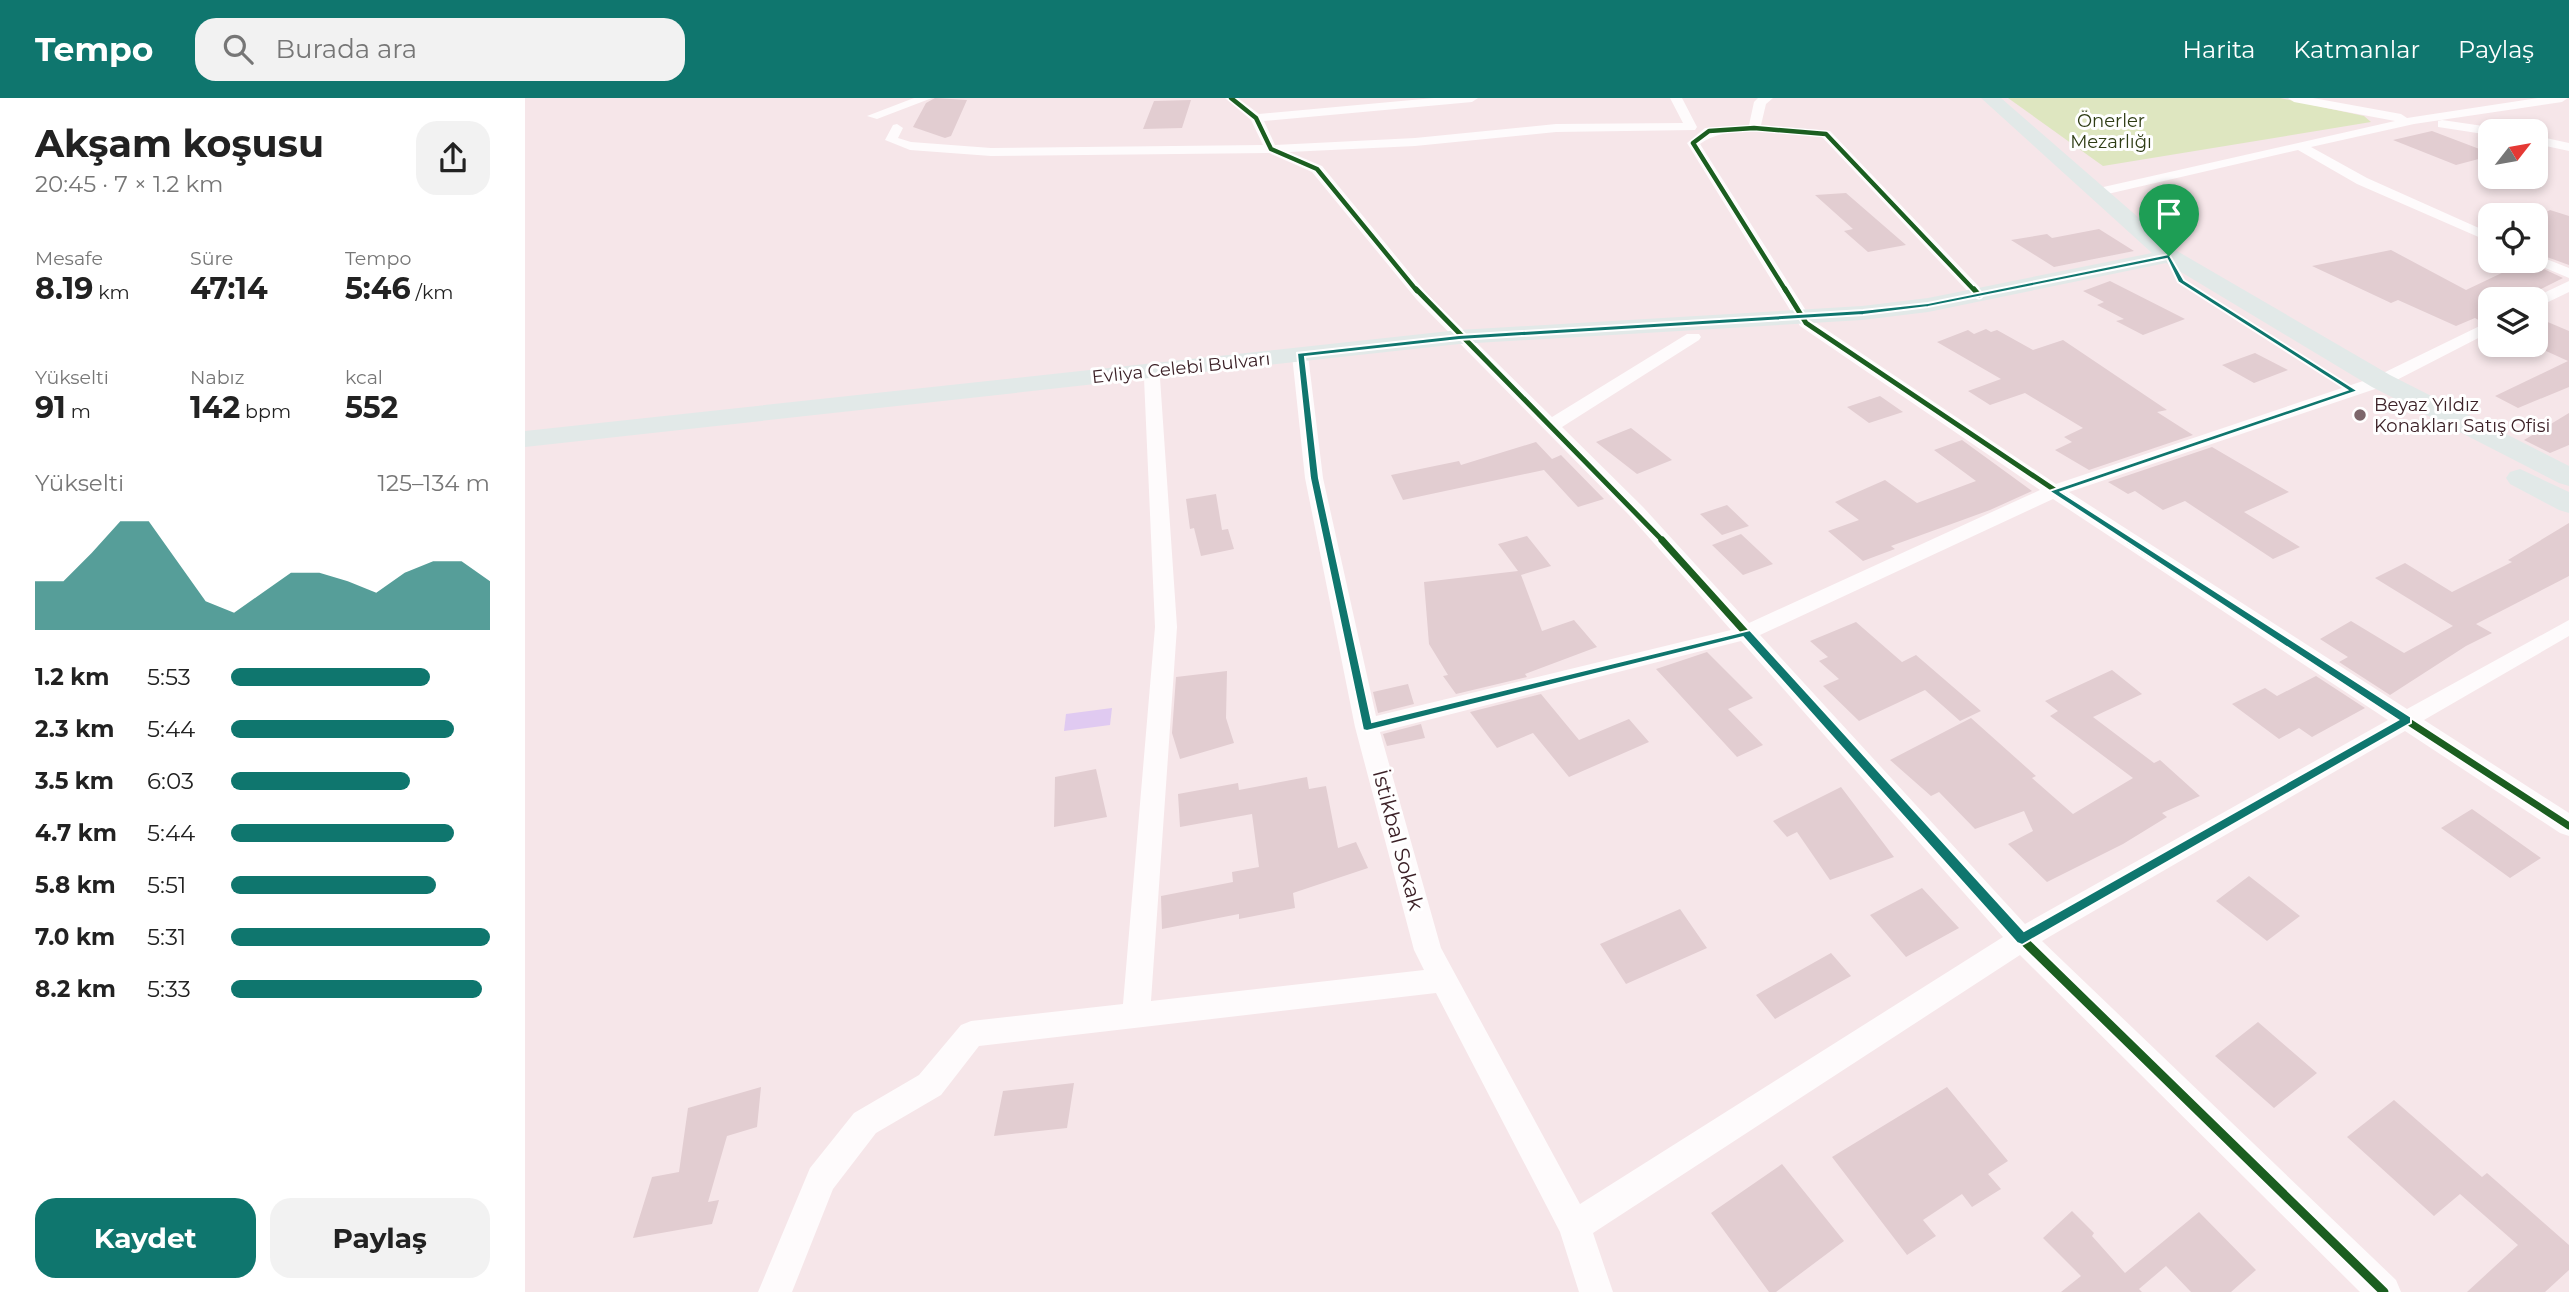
<!DOCTYPE html>
<html lang="tr">
<head>
<meta charset="utf-8">
<style>
  body { margin:0; font-family:Montserrat,sans-serif; background:#f2f2f2; color:#222; height:100vh; display:flex; flex-direction:column; font-size:26px; white-space:nowrap }
  * { box-sizing:border-box; margin:0 }
  p { font-size:23px; color:#767676 }
  .icon { flex:none; width:38px; height:38px; fill:none; stroke:currentColor; stroke-width:2; stroke-linecap:round; stroke-linejoin:round }
  .map { position:relative; flex:1; overflow:hidden }
  .panel { display:flex; flex-direction:column; background:#fff; width:525px }
  .panel>* { flex:none }
  .needle { width:46px; rotate:59deg }
  .buttons { position:absolute; left:1953px; top:21px; display:grid; gap:14px }
  .buttons a { display:grid; place-items:center; width:70px; height:70px; border-radius:14px; background:#fff; box-shadow:0 4px 10px #0003; font-size:35px }
  .pin { position:absolute; display:grid; place-items:center; width:60px; height:60px; color:#fff; margin:-72px -30px; border-radius:50% 50% 50% 0; rotate:-45deg; box-shadow:0 0 7px #0007 }
  .pin .icon { rotate:45deg }
  .round { display:grid; place-items:center; flex:none; width:74px; height:74px; border-radius:21px; background:#f2f2f2 }
  .summary { display:flex; align-items:center; justify-content:space-between; height:119px; padding:0 35px }
  h1 { font-size:38px; font-weight:700; line-height:52px }
  .stats { display:grid; grid-template-columns:repeat(3,1fr); gap:10px; height:119px; padding:7px 35px }
  .stats div { display:grid; align-content:center }
  .stats b { font-size:30px; font-weight:700 }
  .stats small { font-size:19px; font-weight:400 }
  .stats p { font-size:19px }
  .chart { height:196px; padding:14px 35px }
  .chart p { display:flex; justify-content:space-between }
  .chart svg { width:100%; height:126px; margin-top:7px; fill:#0f766e; opacity:.7 }
  .action { display:flex; gap:14px; margin-top:auto; padding:14px 35px }
  .action a { flex:1; height:80px; border-radius:21px; background:#0f766e; color:#fff; font-size:28px; font-weight:700; line-height:80px; text-align:center }
  .action a+a { background:#f2f2f2; color:#222 }
  ul { padding:0 35px; list-style:none; font-size:23px }
  li { display:grid; grid-template-columns:112px 84px 1fr; align-items:center; height:52px }
  li i { height:18px; border-radius:9px; background:#0f766e }
  header { display:flex; align-items:center; gap:42px; box-sizing:border-box; height:98px; padding:0 35px; background:#0f766e; color:#fff }
  header strong { font-size:33px }
  nav { display:flex; gap:38px; margin-inline-start:auto; font-size:24px }
  .search { width:490px; height:63px; background:#f2f2f2; display:flex; align-items:center; gap:18px; box-sizing:border-box; padding:0 24px; border-radius:21px; color:#767676; font-size:26px }
  main { display:flex; flex:1; min-height:0 }
  .map>svg:first-child { display:block }
</style>
</head>
<body>
<header>
<strong>Tempo</strong>
<div class="search"><svg class="icon" aria-label="search" viewBox="0 0 24 24"><circle cx="10" cy="10" r="6"/><path d="M15 15l6 6"/></svg>Burada ara</div>
<nav><a>Harita</a><a>Katmanlar</a><a>Paylaş</a></nav>
</header>
<main>
<section class="panel">
<div class="summary"><div><h1>Akşam koşusu</h1><p>20:45 · 7 × 1.2 km</p></div><a class="round"><svg class="icon" aria-label="share" viewBox="0 0 24 24"><path d="M12 15V3M7 8l5-5 5 5M5 13v7h14v-7"/></svg></a></div>
<div class="stats">
<div><p>Mesafe</p><b>8.19<small> km</small></b></div>
<div><p>Süre</p><b>47:14</b></div>
<div><p>Tempo</p><b>5:46<small> /km</small></b></div>
</div>
<div class="stats">
<div><p>Yükselti</p><b>91<small> m</small></b></div>
<div><p>Nabız</p><b>142<small> bpm</small></b></div>
<div><p>kcal</p><b>552</b></div>
</div>
<div class="chart"><p><span>Yükselti</span>125–134 m</p>
<svg viewBox="0 0 160 44" preserveAspectRatio="none"><path d="M0 44V27L10 27L20 17L30 6L40 6L50 20L60 34L70 38L80 31L90 24L100 24L110 27L120 31L130 24L140 20L150 20L160 27V44z"/></svg>
</div>
<ul>
<li><b>1.2 km</b>5:53<i style="width:77%"></i></li>
<li><b>2.3 km</b>5:44<i style="width:86%"></i></li>
<li><b>3.5 km</b>6:03<i style="width:69%"></i></li>
<li><b>4.7 km</b>5:44<i style="width:86%"></i></li>
<li><b>5.8 km</b>5:51<i style="width:79%"></i></li>
<li><b>7.0 km</b>5:31<i style="width:100%"></i></li>
<li><b>8.2 km</b>5:33<i style="width:97%"></i></li>
</ul>
<div class="action"><a>Kaydet</a><a>Paylaş</a></div>
</section>
<div class="map">
<svg width="2044" height="1194" viewBox="0 0 2044 1194">
  <rect width="100%" height="100%" fill="#f6e6e9"/>
  <path fill="#dee6c0" d="M 1483,0 L 1755,0 L 1839,18 L 1846,24 L 1578,68 Z"/>
  <path fill="#e0caf1" d="M 587,610 L 585,627 L 539,633 L 541,616 Z"/>
  <path fill="#e2cdd1" d="M 410,0 L 442,2 L 426,38 L 420,40 L 388,29 L 401,5 Z
    M 666,2 L 657,30 L 618,31 L 629,3 Z
    M 1907,33 L 1965,55 L 1965,58 L 1931,67 L 1868,42 Z
    M 1321,95 L 1381,147 L 1343,154 L 1319,133 L 1328,131 L 1290,97 Z
    M 2025,112 L 2044,118 L 2044,167 L 2011,155 L 2011,120 Z
    M 1574,131 L 1609,153 L 1529,169 L 1486,142 L 1522,136 L 1527,140 Z
    M 1866,152 L 1941,192 L 2002,163 L 2038,180 L 1996,201 L 1965,201 L 1965,220 L 1957,224 L 1950,220 L 1931,228 L 1873,202 L 1866,205 L 1787,168 Z
    M 1585,183 L 1660,221 L 1618,237 L 1591,223 L 1599,221 L 1572,207 L 1579,204 L 1558,193 Z
    M 2011,219 L 2044,233 L 2044,289 L 1993,310 L 1970,298 L 2043,263 L 2008,247 L 2011,247 Z
    M 1461,231 L 1466,234 L 1472,232 L 1508,252 L 1538,242 L 1642,312 L 1632,314 L 1668,337 L 1564,372 L 1530,352 L 1547,344 L 1539,339 L 1558,330 L 1500,295 L 1465,307 L 1443,293 L 1476,281 L 1412,244 L 1443,232 L 1449,236 Z
    M 1730,255 L 1763,272 L 1729,285 L 1697,267 Z
    M 1355,298 L 1378,314 L 1344,325 L 1322,309 Z
    M 2044,315 L 2044,347 L 2025,355 L 1999,342 Z
    M 1106,330 L 1147,362 L 1112,376 L 1071,344 Z
    M 1437,342 L 1507,393 L 1465,412 L 1366,448 L 1370,451 L 1338,463 L 1303,433 L 1334,422 L 1310,404 L 1360,382 L 1392,405 L 1451,383 L 1409,352 Z
    M 1011,344 L 1027,361 L 1036,357 L 1079,401 L 1053,409 L 1019,372 L 878,402 L 866,377 L 934,363 L 936,367 Z
    M 1687,349 L 1764,394 L 1719,414 L 1775,449 L 1748,461 L 1660,403 L 1638,412 L 1610,393 L 1603,396 L 1583,384 Z
    M 691,396 L 697,432 L 703,431 L 709,451 L 676,458 L 669,430 L 665,431 L 661,401 Z
    M 1202,407 L 1224,428 L 1197,437 L 1175,416 Z
    M 2044,425 L 2044,478 L 1951,526 L 1967,535 L 1941,548 L 1865,597 L 1814,564 L 1823,559 L 1795,541 L 1826,523 L 1879,555 L 1928,528 L 1850,480 L 1880,465 L 1927,494 L 1987,464 L 1983,462 Z
    M 1216,436 L 1248,466 L 1218,477 L 1187,447 Z
    M 1002,438 L 1026,468 L 996,477 L 1017,533 L 1049,522 L 1072,549 L 1000,576 L 1002,579 L 931,596 L 918,578 L 923,577 L 904,546 L 899,484 L 993,473 L 973,446 Z
    M 1331,524 L 1377,564 L 1391,557 L 1456,613 L 1435,623 L 1400,592 L 1334,623 L 1298,588 L 1314,581 L 1294,563 L 1303,559 L 1285,543 Z
    M 1182,554 L 1228,600 L 1203,611 L 1238,647 L 1212,659 L 1131,571 Z
    M 1587,572 L 1617,596 L 1568,619 L 1629,665 L 1635,662 L 1675,698 L 1637,715 L 1642,719 L 1598,746 L 1522,784 L 1483,746 L 1508,733 L 1499,713 L 1450,731 L 1414,694 L 1406,698 L 1365,662 L 1446,620 L 1511,678 L 1507,680 L 1548,716 L 1608,680 L 1525,618 L 1533,613 L 1520,603 Z
    M 702,573 L 701,620 L 709,645 L 655,661 L 647,635 L 651,579 Z
    M 1791,578 L 1840,610 L 1787,639 L 1774,630 L 1754,641 L 1707,606 L 1740,590 L 1752,598 Z
    M 883,586 L 889,606 L 853,615 L 848,594 Z
    M 1016,596 L 1054,642 L 1104,621 L 1124,644 L 1044,679 L 1008,635 L 972,650 L 945,614 Z
    M 896,626 L 900,640 L 862,648 L 858,636 Z
    M 571,671 L 582,719 L 529,729 L 530,679 Z
    M 782,679 L 784,691 L 801,688 L 813,750 L 831,744 L 843,770 L 768,795 L 770,810 L 714,821 L 714,816 L 637,831 L 636,798 L 708,784 L 707,774 L 734,769 L 727,716 L 655,729 L 653,696 L 713,685 L 714,692 Z
    M 1316,689 L 1369,759 L 1305,782 L 1272,734 L 1262,739 L 1248,723 Z
    M 1947,711 L 2016,760 L 1985,780 L 1916,730 Z
    M 1724,778 L 1775,818 L 1742,843 L 1691,803 Z
    M 1397,790 L 1434,830 L 1381,859 L 1345,817 Z
    M 1155,811 L 1182,850 L 1101,886 L 1075,846 Z
    M 1306,855 L 1326,878 L 1250,921 L 1231,897 Z
    M 1733,924 L 1792,975 L 1749,1010 L 1690,958 Z
    M 549,985 L 542,1030 L 469,1038 L 478,993 Z
    M 236,989 L 232,1029 L 202,1038 L 183,1104 L 194,1102 L 187,1126 L 108,1140 L 127,1079 L 154,1074 L 163,1010 Z
    M 1422,989 L 1483,1063 L 1463,1076 L 1476,1091 L 1447,1109 L 1437,1096 L 1398,1122 L 1411,1138 L 1382,1157 L 1307,1059 Z
    M 1869,1002 L 1957,1079 L 1962,1075 L 2044,1147 L 2044,1172 L 2020,1194 L 1942,1194 L 1993,1147 L 1935,1096 L 1909,1118 L 1822,1039 Z
    M 1257,1066 L 1319,1143 L 1251,1194 L 1244,1194 L 1186,1115 Z
    M 1547,1113 L 1569,1135 L 1567,1138 L 1600,1175 L 1674,1114 L 1731,1172 L 1706,1194 L 1666,1194 L 1641,1168 L 1614,1191 L 1617,1194 L 1536,1194 L 1556,1178 L 1518,1140 Z"/>
  <g fill="none" stroke-linecap="round" stroke-linejoin="round">
    <path fill="#fefbfc" fill-rule="evenodd" d="M 389,0 L 407,0 L 352,21 L 342,18 Z
      M 700,0 L 713,0 L 734,16 L 909,0 L 953,0 L 947,4 L 739,23 L 750,47 L 890,40 L 1031,26 L 1158,25 L 1145,0 L 1157,0 L 1172,29 L 1170,32 L 1031,34 L 890,48 L 764,54 L 797,68 L 902,196 L 1027,319 L 1162,236 L 1174,236 L 1176,239 L 1174,242 L 1037,329 L 1118,409 L 1224,525 L 1515,392 L 1275,228 L 1162,45 L 1180,30 L 1224,27 L 1229,4 L 1233,0 L 1248,0 L 1241,6 L 1236,27 L 1305,33 L 1462,197 L 1454,202 L 1449,200 L 1297,39 C 1262,36 1204,24 1175,46 L 1287,222 L 1531,386 L 1850,279 L 1965,223 L 1965,234 L 1862,287 L 1544,394 L 1882,611 L 2044,522 L 2044,538 L 1899,622 L 2044,715 L 2044,738 L 2035,735 L 1880,633 L 1517,843 L 1871,1182 L 1876,1194 L 1835,1194 L 1495,857 L 1068,1135 L 1088,1194 L 1054,1194 L 1035,1134 L 911,895 L 454,948 L 416,997 L 351,1035 L 308,1091 L 267,1194 L 233,1194 L 285,1070 L 329,1015 L 394,977 L 436,927 L 446,923 L 598,906 L 630,529 L 619,280 L 621,276 L 627,275 L 635,280 L 652,529 L 626,903 L 899,872 L 889,852 L 830,629 L 780,380 L 767,257 L 769,254 L 775,252 L 783,257 L 798,380 L 851,618 L 1206,532 L 1104,417 L 892,202 L 787,74 L 744,55 L 466,58 L 385,52 L 360,42 L 368,27 L 372,26 L 378,30 L 373,40 L 386,44 L 466,50 L 738,47 L 726,22 ZM 1528,401 L 1863,622 L 1500,826 L 1235,537 ZM 1216,543 L 1478,839 L 1055,1106 L 916,850 L 855,634 Z
      M 1763,0 L 1788,0 L 1876,16 L 1882,20 L 2013,0 L 2043,0 L 2037,4 L 1889,26 L 1786,49 L 1842,80 L 1965,135 L 1965,144 L 1832,86 L 1773,52 L 1574,98 L 1567,94 L 1574,90 L 1870,23 L 1769,4 Z
      M 1917,22 L 1965,29 L 1971,33 L 1965,33 L 1965,37 L 1913,29 L 1913,23 Z
      M 2011,38 L 2044,45 L 2044,53 L 2011,46 Z
      M 2011,157 L 2044,170 L 2044,180 L 2006,164 L 2011,163 Z
      M 2044,183 L 2044,194 L 2011,210 L 2011,201 L 2006,201 Z"/>
    <path fill="#e2e9e8" fill-rule="evenodd" d="M 1456,0 L 1476,0 L 1652,153 L 1865,277 L 2044,368 L 2044,388 L 2034,385 L 1847,289 L 1641,165 L 1403,214 L 1337,222 L 934,246 L 0,349 L 0,333 L 934,232 L 1337,208 L 1403,200 L 1627,155 Z
      M 1995,371 L 2044,394 L 2044,415 L 2034,412 L 1985,386 L 1981,380 L 1985,374 Z"/>
    <g stroke="#fff" stroke-width="7">
      <path id="cycleway-far3" d="M 706,0 L 731,20 L 746,51 L 792,71 L 892,193
        M 1261,193 L 1168,45 L 1184,33 L 1229,30 L 1301,36 L 1450,193"/>
    </g>
    <g stroke="#fff" stroke-width="9">
      <path id="cycleway-far2" d="M 891,191 L 1139,444
        M 1260,191 L 1281,225 L 1607,444
        M 1449,191 L 1454,197"/>
    </g>
    <g stroke="#fff" stroke-width="11">
      <path id="cycleway-far1" d="M 1137,442 L 1433,770
        M 1604,442 L 2044,728"/>
    </g>
    <g stroke="#fff" stroke-width="13">
      <path id="cycleway" d="M 1431,768 L 1497,841 L 1859,1194"/>
    </g>
    <use href="#cycleway-far3" stroke="#1b5e20" stroke-width="4.5"/>
    <use href="#cycleway-far2" stroke="#1b5e20" stroke-width="5"/>
    <use href="#cycleway-far1" stroke="#1b5e20" stroke-width="7"/>
    <use href="#cycleway" stroke="#1b5e20" stroke-width="9"/>
  </g>
  <path fill="#0f766e" stroke="#fff" stroke-width="2" fill-rule="evenodd" d="M 1644,156 L 1659,182 L 1833,293 L 1536,394 L 1886,619 L 1886,625 L 1497,847 L 1492,845 L 1218,539 L 842,633 L 838,632 L 785,380 L 772,255 L 934,237 L 1338,212 L 1403,205 ZM 1642,161 L 1653,184 L 1822,292 L 1524,393 L 1873,622 L 1499,833 L 1225,532 L 847,624 L 794,380 L 780,259 L 934,242 L 1338,217 L 1403,209 Z"/>
  <circle fill="#7d666b" stroke="#fff" stroke-width="2.5" cx="1835" cy="317" r="7"/>
  <g text-anchor="middle" stroke-width="6" stroke-linejoin="round" paint-order="stroke">
    <g font-size="18" fill="#2e3c14" stroke="#fff">
      <text x="1586" y="29">Önerler<tspan x="1586" dy="21">Mezarlığı</tspan></text>
    </g>
    <g font-size="18" fill="#3c2127" stroke="#fff">
      <text transform="translate(656 270) rotate(-6)" y="6">Evliya Celebi Bulvarı</text>
    </g>
    <g font-size="18" fill="#3c2127" stroke="#fff" text-anchor="start">
      <text x="1849" y="313">Beyaz Yıldız<tspan x="1849" dy="21">Konakları Satış Ofisi</tspan></text>
    </g>
    <g font-size="21" fill="#3c2127" stroke="#fff">
      <text transform="translate(873 742) rotate(75)" y="7">İstikbal Sokak</text>
    </g>
  </g>
</svg>
<div class="buttons">
<a><svg class="needle" viewBox="-14 -14 28 28"><path d="M0-13l5 13h-10z" fill="#e53935"/><path d="M0 13l5-13h-10z" fill="#767676"/></svg></a>
<a><svg class="icon" aria-label="locate" viewBox="0 0 24 24"><circle cx="12" cy="12" r="6"/><path d="M12 2v4M12 18v4M2 12h4M18 12h4"/></svg></a>
<a><svg class="icon" aria-label="layers" viewBox="0 0 24 24"><path d="M12 4l9 5-9 5-9-5zM3 14l9 5 9-5"/></svg></a>
</div>
<div class="pin" style="left:1644px;top:158px;background:#1e9e55"><svg class="icon" aria-label="arrive" viewBox="0 0 24 24"><path d="M6 21V4h12l-3 4 3 4H6"/></svg></div>
</div>
</main>
</body>
</html>
